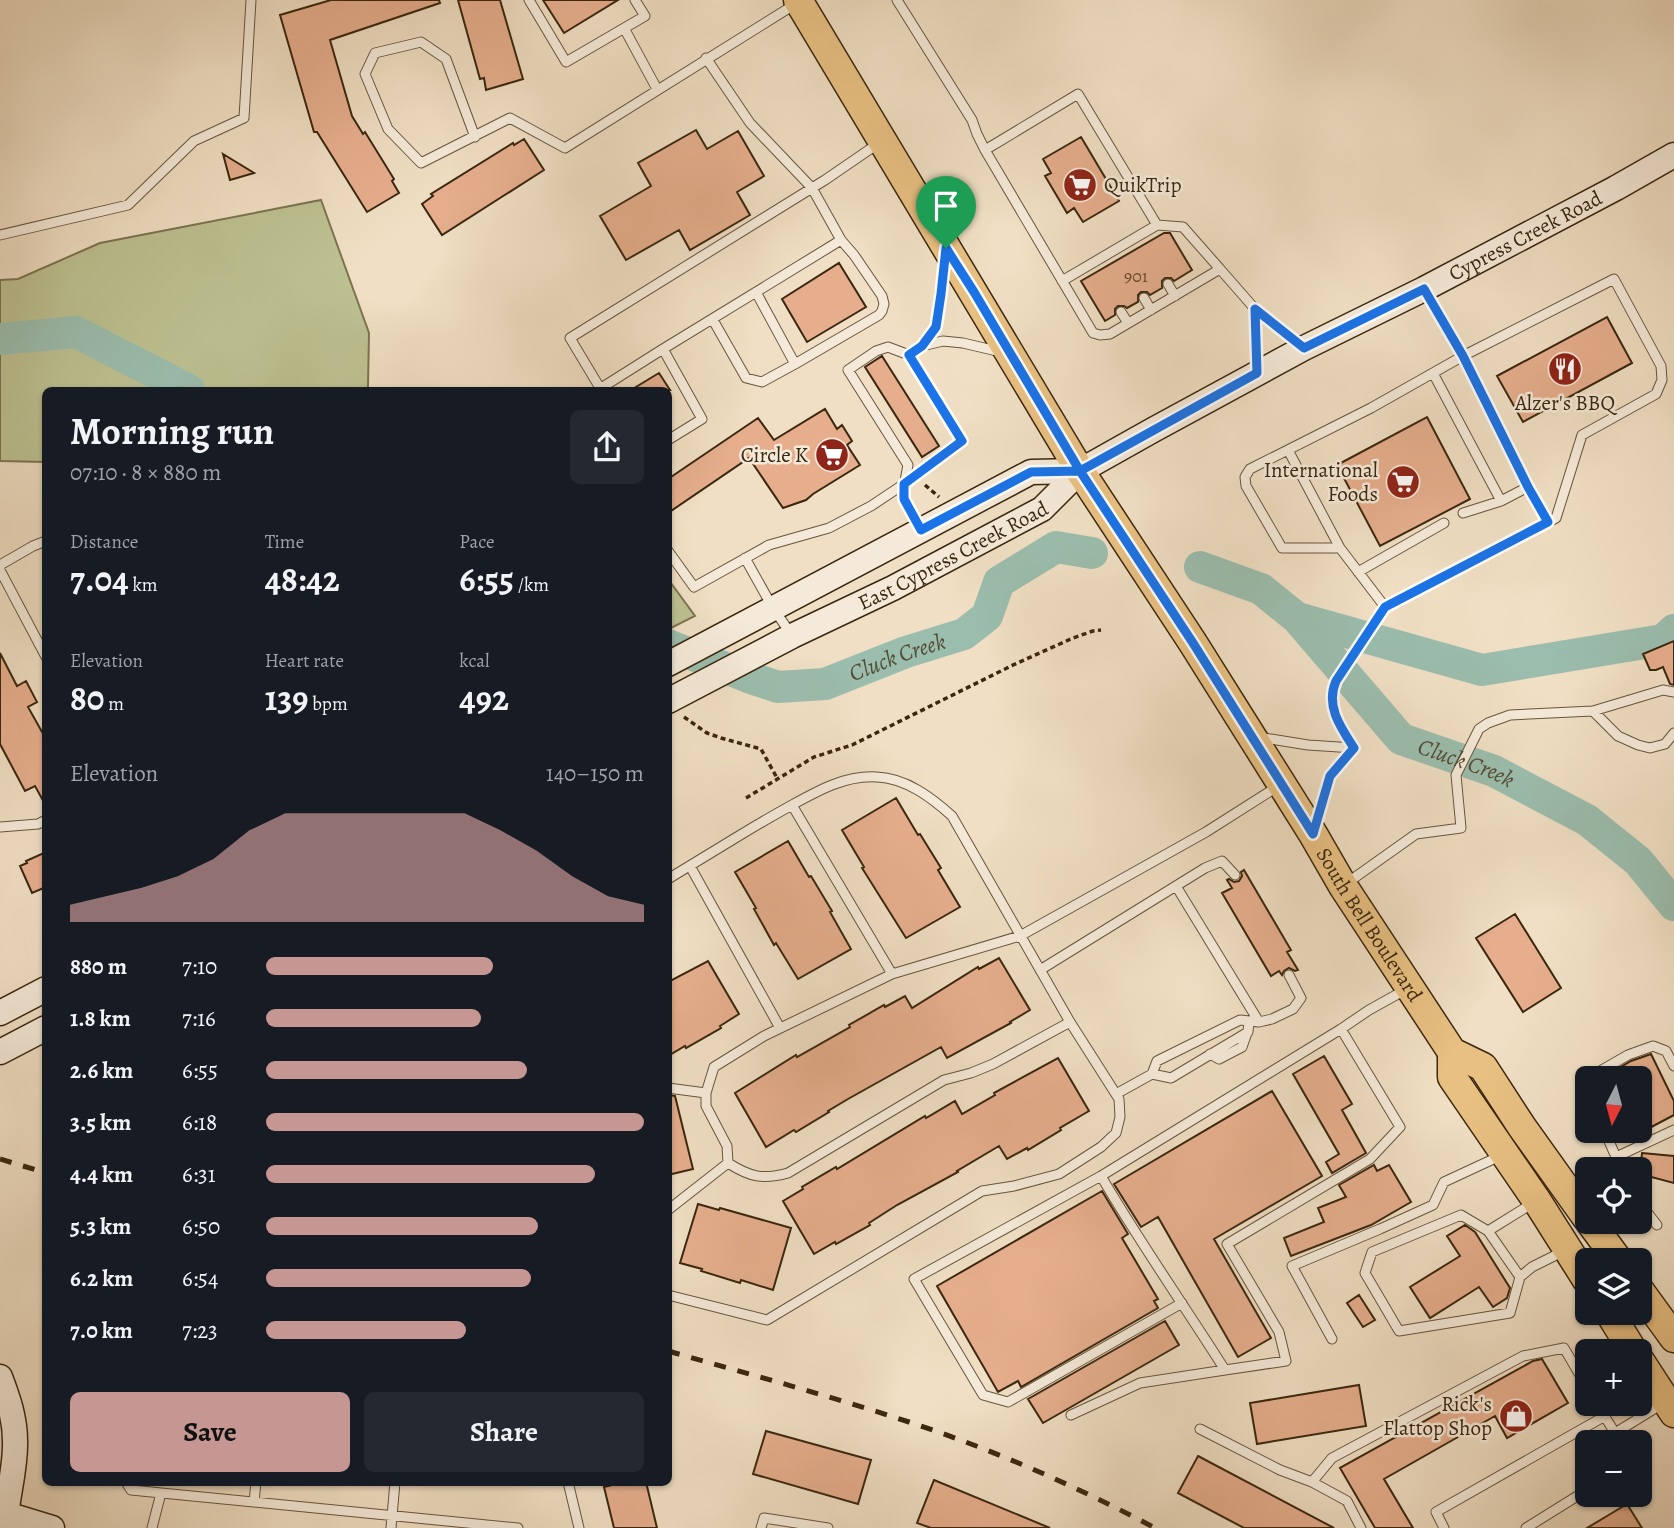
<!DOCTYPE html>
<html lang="en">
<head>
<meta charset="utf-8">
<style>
  body { margin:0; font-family:Alegreya,serif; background:#242831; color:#f1f3f6; height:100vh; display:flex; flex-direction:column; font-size:26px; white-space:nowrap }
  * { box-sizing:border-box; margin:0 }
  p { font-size:23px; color:#9ea1a6 }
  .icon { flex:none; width:38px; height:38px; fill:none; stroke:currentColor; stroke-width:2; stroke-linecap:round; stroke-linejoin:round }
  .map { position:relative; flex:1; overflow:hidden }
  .side { position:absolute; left:42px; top:387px; width:630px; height:1099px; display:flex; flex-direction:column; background:#171b24; border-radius:10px; box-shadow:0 2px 5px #0004 }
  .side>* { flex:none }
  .needle { width:46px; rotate:186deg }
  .fabs { position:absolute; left:1575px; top:1066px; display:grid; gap:14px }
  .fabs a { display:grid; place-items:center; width:77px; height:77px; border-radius:10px; background:#171b24; box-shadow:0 2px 5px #0004; font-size:35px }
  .pin { position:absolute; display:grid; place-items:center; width:60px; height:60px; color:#fff; margin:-72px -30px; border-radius:50% 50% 50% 0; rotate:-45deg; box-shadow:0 0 7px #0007 }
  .pin .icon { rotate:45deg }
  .round { display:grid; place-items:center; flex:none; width:74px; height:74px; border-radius:10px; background:#242831 }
  .head { display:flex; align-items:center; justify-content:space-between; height:119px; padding:0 28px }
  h1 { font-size:38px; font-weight:600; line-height:52px }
  .figures { display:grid; grid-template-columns:repeat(3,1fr); gap:10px; height:119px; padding:7px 28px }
  .figures div { display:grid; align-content:center }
  .figures b { font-size:35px; font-weight:600 }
  .figures small { font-size:19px; font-weight:400 }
  .figures p { font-size:19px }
  .chart { height:196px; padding:14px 28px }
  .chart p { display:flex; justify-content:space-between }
  .chart svg { width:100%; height:126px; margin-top:7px; fill:#c59692; opacity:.7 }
  .button { display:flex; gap:14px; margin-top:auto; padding:14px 28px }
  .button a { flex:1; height:80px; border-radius:10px; background:#c59692; color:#111; font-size:28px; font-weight:600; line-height:80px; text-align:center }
  .button a+a { background:#242831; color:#f1f3f6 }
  ul { padding:0 28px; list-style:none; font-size:23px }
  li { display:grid; grid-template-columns:112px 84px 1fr; align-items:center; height:52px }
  li i { height:18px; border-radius:9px; background:#c59692 }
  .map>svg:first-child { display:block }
</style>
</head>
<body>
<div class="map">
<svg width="1674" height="1528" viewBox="0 0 1674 1528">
  <rect width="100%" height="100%" fill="#f0dfc4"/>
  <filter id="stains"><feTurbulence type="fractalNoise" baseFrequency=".00286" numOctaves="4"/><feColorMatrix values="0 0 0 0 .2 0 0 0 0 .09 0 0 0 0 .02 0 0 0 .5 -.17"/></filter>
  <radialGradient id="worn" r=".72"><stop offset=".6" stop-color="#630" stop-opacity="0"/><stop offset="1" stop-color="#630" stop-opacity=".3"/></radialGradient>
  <path fill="#bdc192" stroke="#7c7450" stroke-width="2" d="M 321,200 L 369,333 L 368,387 L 370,390 L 46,390 L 45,462 L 0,461 L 0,280 L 18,279 L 100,243 Z
    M 668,579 L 695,616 L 669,629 L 668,629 Z"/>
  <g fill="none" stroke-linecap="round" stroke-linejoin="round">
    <g stroke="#9bbdad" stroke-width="32">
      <path d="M 0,339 L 76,332 L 189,390"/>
      <path id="s1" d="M 1200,567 L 1261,589 L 1297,618 L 1401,739 L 1494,771 L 1587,820 L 1638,861 L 1674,905"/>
      <path d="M 1297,618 L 1482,670 L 1663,640 L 1674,630"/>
      <path id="s2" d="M 668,645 L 748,677 L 778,687 L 825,684 L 906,652 L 964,634 L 987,616 L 999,582 L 1056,547 L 1092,553"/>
    </g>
  </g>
  <path fill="#e6ae8d" stroke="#3a270f" stroke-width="2" d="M 331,0 L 439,0 L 440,3 L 330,40 L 352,116 L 363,134 L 365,132 L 394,179 L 392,181 L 399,193 L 367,212 L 317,132 L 314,132 L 280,15 Z
    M 458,0 L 500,0 L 523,79 L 486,90 L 484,78 L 480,79 Z
    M 543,0 L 618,0 L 564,33 Z
    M 696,130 L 707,149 L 738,131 L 764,176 L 737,192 L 750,215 L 690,250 L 679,230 L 626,260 L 600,216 L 651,186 L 638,163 Z
    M 1081,137 L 1119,201 L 1083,222 L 1074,208 L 1067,213 L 1045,176 L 1051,173 L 1043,159 Z
    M 524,139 L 544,170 L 442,235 L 422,204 L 433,196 L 431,194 L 513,143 L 514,145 Z
    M 223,154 L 254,173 L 230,180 Z
    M 1164,233 L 1170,233 L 1192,270 L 1174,281 L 1171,278 L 1165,278 L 1162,281 L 1162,288 L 1150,295 L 1147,292 L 1141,292 L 1138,295 L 1138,302 L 1127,308 L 1124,306 L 1118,306 L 1115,309 L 1115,315 L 1105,321 L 1081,281 Z
    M 839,263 L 866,307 L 807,342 L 782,299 Z
    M 1607,317 L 1632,363 L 1523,422 L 1497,376 Z
    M 882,356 L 939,446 L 922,457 L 865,367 Z
    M 659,373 L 670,390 L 631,390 Z
    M 825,409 L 837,429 L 842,425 L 852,441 L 847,445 L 860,465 L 813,494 L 806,500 L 783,508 L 749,458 L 668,513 L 668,479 L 758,418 L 774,440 Z
    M 1427,417 L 1470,499 L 1380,546 L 1337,465 Z
    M 1674,641 L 1674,685 L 1670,684 L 1663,667 L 1656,670 L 1650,670 L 1643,654 Z
    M 0,653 L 17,686 L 26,681 L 37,702 L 28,707 L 46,739 L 46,806 L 35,786 L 25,791 L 0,744 Z
    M 896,798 L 918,835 L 920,834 L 941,868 L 938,870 L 960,907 L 906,938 L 862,868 L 864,867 L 842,830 Z
    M 788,841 L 809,877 L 811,876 L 832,911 L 830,912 L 851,949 L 798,979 L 776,943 L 774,945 L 754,909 L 756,908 L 735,872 Z
    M 46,852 L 46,887 L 32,893 L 20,866 L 27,863 L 26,861 Z
    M 1244,870 L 1291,950 L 1287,952 L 1298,970 L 1295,971 L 1289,968 L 1284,971 L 1282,975 L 1279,971 L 1271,976 L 1222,893 L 1232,888 L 1227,880 L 1229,879 L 1234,882 L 1239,881 L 1242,876 L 1241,872 Z
    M 1515,914 L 1561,988 L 1523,1012 L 1476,938 Z
    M 999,958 L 1030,1010 L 1010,1022 L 1011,1023 L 947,1058 L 941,1047 L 848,1099 L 828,1111 L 829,1112 L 796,1132 L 794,1130 L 766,1147 L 735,1093 L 796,1055 L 797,1057 L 850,1027 L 849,1025 L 884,1005 L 885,1007 L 905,996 L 912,1008 L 978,967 L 979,969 Z
    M 708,961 L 739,1014 L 720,1026 L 721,1028 L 686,1048 L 685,1046 L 668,1056 L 668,982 Z
    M 1651,1054 L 1674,1101 L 1674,1115 L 1640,1133 L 1640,1078 L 1602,1078 L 1631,1061 Z
    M 1324,1056 L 1352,1104 L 1342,1110 L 1366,1153 L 1332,1173 L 1326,1162 L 1339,1154 L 1293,1074 Z
    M 1058,1058 L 1089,1111 L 1060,1128 L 1061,1130 L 1028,1150 L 1027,1148 L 1007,1159 L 999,1146 L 957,1171 L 958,1172 L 897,1205 L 869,1223 L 870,1225 L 836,1244 L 835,1242 L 814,1254 L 783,1201 L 803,1189 L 802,1187 L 836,1167 L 837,1169 L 925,1116 L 926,1118 L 955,1101 L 962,1114 L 995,1095 L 994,1093 Z
    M 1272,1091 L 1322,1176 L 1214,1239 L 1271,1338 L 1238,1357 L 1158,1217 L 1141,1227 L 1114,1184 Z
    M 668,1095 L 675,1096 L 693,1169 L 668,1175 Z
    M 1642,1153 L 1674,1156 L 1674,1183 L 1640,1174 Z
    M 1374,1165 L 1377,1171 L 1389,1165 L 1411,1202 L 1371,1225 L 1291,1256 L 1284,1238 L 1324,1222 L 1318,1208 L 1346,1197 L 1339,1185 Z
    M 1102,1191 L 1128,1234 L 1122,1238 L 1158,1299 L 1154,1301 L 1158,1308 L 1021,1387 L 1018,1381 L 998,1392 L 937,1286 Z
    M 698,1204 L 719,1210 L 720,1208 L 791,1228 L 773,1290 L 741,1280 L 740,1283 L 701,1271 L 702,1269 L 680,1263 Z
    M 1465,1225 L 1475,1232 L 1510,1288 L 1507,1298 L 1493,1307 L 1479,1287 L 1430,1318 L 1410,1287 L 1460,1256 L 1447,1236 Z
    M 1359,1295 L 1375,1320 L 1363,1327 L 1347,1303 Z
    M 1165,1321 L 1179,1345 L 1043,1423 L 1028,1399 Z
    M 1542,1359 L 1568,1403 L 1507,1438 L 1495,1416 L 1384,1479 L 1413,1528 L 1375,1528 L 1340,1468 L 1533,1361 Z
    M 1359,1385 L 1366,1426 L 1257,1444 L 1250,1403 Z
    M 766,1431 L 871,1460 L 858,1504 L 753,1474 Z
    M 1198,1456 L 1334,1528 L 1244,1528 L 1178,1493 Z
    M 934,1480 L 1050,1528 L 931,1528 L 917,1523 Z
    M 624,1482 L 646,1482 L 657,1528 L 614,1528 L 604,1487 Z
    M 1627,1504 L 1642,1528 L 1587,1528 Z"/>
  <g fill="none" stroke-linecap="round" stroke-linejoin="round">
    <g stroke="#68553c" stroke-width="11">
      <path id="lane" d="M 529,0 L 566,62 L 645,16 L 635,0
        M 897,0 L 972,120 L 977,134 L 985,150 L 1093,333 L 1100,335 L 1110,334 L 1220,269 L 1255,309 L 1302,346
        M 624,28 L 657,89
        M 706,58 L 750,123 L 812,188 L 841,240 L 854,255 L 882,296 L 884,304 L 882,311 L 879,315 L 795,364
        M 475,137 L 446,59 L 421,42 L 375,53 L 365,74 L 388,129 L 421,163 L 510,118 L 565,148 L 797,3
        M 985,150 L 1078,94 L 1157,225 L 1062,281
        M 1157,225 L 1183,227 L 1220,269
        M 0,235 L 128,205 L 194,141 L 244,118 L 251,0
        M 944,260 L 936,327 L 922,346 L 943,341 L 963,343 L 1001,352
        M 1168,284 L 1175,296
        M 1144,298 L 1151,310
        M 1255,309 L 1257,371
        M 1121,312 L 1128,323
        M 713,320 L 746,378 L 762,382 L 795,364 L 756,292
        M 663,349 L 702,419 L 668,440
        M 1433,373 L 1501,501
        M 600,388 L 570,338 L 825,180 L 879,143
        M 598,390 L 663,349 L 841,240
        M 1288,450 L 1340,548 L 1282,548 L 1246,486 L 1245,477 L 1250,469 L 1371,408 L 1463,356 L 1425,290
        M 1463,513 L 1501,501 L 1528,487
        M 920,528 C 903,501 901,497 908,465 L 848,370 L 876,351 L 888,347 L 909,355 L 922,346
        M 1340,548 L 1385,607
        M 668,551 L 694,587 L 769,545 L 829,528 L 871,506 L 907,482 L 962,441 L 909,355
        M 745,558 L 773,608 L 791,634
        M 0,565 L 33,546 L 46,541
        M 0,570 L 46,657
        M 1358,572 L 1444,523
        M 1593,711 L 1618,736 L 1638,745 L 1650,748 L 1665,744 L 1674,733
        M 1258,737 L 1308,745 L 1354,748 L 1330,776 L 1315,825
        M 1354,748 C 1340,728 1325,706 1336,681 L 1385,607 L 1556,518 L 1582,435 L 1656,394 L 1662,380 L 1661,366 L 1614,279 L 1463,356 L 1528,487 L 1548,522
        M 792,805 L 892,974
        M 0,827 L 38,824 L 46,820
        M 690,866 L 780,1028
        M 668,879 C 691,865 714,851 737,837 C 755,826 774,815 792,805 C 819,790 846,775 877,777 C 906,778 932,798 952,816 L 1070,1022 L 1119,1099 L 1120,1117 L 1116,1133 L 1101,1147 L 1059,1174 L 1014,1186 L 982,1191 L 767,1320 L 668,1295
        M 1347,883 L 1416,834 L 1461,828 L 1456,775 L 1479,729 L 1488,723 L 1510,715 L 1593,711 L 1663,690 L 1674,692
        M 1176,886 L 1259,1022
        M 1040,970 L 1205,868 L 1222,861 L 1235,875
        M 1070,1022 L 993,1064 L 971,1073 L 944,1080 L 788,1173 C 763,1180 750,1177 728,1163 L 727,1146 L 706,1106 L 706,1093 L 714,1067 L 764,1036 L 892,974 L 1020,936 L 1206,832 L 1280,785
        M 1210,1054 L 1219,1059 L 1242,1047 L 1247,1033
        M 1152,1074 L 1157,1061 L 1240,1020 L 1259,1022 L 1272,1019 L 1293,1009 L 1301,998 L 1289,975
        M 1588,1078 L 1628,1055 L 1653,1046 L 1666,1051 L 1674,1066
        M 1587,1079 L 1585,1089 L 1587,1094
        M 668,1088 L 706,1093
        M 1116,1094 L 1152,1074 L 1171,1078 L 1248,1032 L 1249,1022
        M 1604,1130 L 1616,1157 L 1610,1169
        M 1616,1157 L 1674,1130
        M 1101,1176 L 1341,1029
        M 1533,1203 L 1488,1231 L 1461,1215 L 1372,1252 L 1365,1273 L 1399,1331 L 1510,1313 L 1520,1277 L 1532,1267 L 1564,1251
        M 1640,1203 L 1657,1225
        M 668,1210 L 728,1163
        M 1488,1231 L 1520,1277
        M 1182,1303 L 1008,1402 L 983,1395 L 914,1279 L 1101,1176 C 1140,1243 1184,1305 1225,1370 L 1286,1361 L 1279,1332 L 1227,1244 L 1370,1159 L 1400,1127 L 1341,1029 L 1369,1010 L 1405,990
        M 1332,1339 L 1292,1266 L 1380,1229 L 1433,1205 L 1444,1182 L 1500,1156
        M 1597,1404 L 1615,1433 L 1662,1404
        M 1071,1415 L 1140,1383 L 1225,1370
        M 1200,1429 L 1280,1470 L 1312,1482
        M 1615,1433 L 1621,1442
        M 126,1482 L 131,1490 L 518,1528
        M 568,1482 L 579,1528
        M 254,1502 L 256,1482
        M 152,1528 L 161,1493
        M 391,1528 L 395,1482
        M 761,1528 L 764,1518 L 828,1528
        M 1361,1528 L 1347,1501 L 1312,1482 L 1332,1458 L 1523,1356 L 1564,1348 L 1587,1387
        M 1444,1528 L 1436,1512 L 1605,1416
        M 1526,1528 L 1587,1490"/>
    </g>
    <g stroke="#3a270f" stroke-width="27">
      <g id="secondary">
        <path d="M 668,664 L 1031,472 L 1080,471"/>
        <path id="s3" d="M 668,701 L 792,636 L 893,588 L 1042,509 L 1080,471 L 1153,430 L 1304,348 L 1424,289 L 1616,188 L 1674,155"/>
        <path d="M 0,1013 L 46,989"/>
        <path d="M 0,1052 L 46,1028"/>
        <path d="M 0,1377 C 8,1398 15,1418 15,1441 C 16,1470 6,1499 5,1528"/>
        <path d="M 6,1514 L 52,1528"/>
      </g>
    </g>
    <g stroke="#3a270f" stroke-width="31">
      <g id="primary">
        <path id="s4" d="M 798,0 L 1080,471 L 1193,643 L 1313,834 L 1343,886 L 1452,1052 L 1483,1067 L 1522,1127 L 1587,1218"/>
        <path d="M 1452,1052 L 1452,1077 L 1537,1201 L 1587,1280"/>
        <path d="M 1590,1222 L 1618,1260"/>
        <path d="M 1640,1291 L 1674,1338"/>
        <path d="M 1609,1312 L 1633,1351"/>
        <path d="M 1640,1361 L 1674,1413"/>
      </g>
    </g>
    <path stroke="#3a270f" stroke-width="3.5" stroke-dasharray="5 3.5" stroke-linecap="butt" d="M 925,485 L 939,497
      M 684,717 L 707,733 L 721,738 L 761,749 L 777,778
      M 746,798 L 814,757 L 852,745 L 1011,666 L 1073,638 L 1093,631 L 1101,630"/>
    <use href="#lane" stroke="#f5ead9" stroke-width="9"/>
    <use href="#secondary" stroke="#f5ead9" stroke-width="24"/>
    <use href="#primary" stroke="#e8c082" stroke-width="28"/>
    <path stroke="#3a270f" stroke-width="5" stroke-dasharray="12 12" stroke-linecap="butt" d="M 0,1159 L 46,1173
      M 668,1351 C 749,1374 830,1396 909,1422 C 994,1450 1076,1486 1155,1528"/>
  </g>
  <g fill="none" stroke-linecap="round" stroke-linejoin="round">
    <g stroke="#fff" stroke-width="14">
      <path id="route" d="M 946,248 L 974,292 L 1080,471 L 1193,643 L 1313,834 L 1330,776 L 1354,748 C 1341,728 1325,706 1336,681 L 1385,607 L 1548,522 L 1528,487 L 1463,356 L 1424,289 L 1304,348 L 1255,309 L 1257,373 L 1080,471 L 1031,472 L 921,530 L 904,499 L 904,484 L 962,441 L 909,355 L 922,346 L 936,327 L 941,294 L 946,248"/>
    </g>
    <use href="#route" stroke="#1a73e8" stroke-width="9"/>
  </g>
  <defs>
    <g id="supermarket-disc" transform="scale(1.75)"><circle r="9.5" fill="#8f2418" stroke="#f5ead9"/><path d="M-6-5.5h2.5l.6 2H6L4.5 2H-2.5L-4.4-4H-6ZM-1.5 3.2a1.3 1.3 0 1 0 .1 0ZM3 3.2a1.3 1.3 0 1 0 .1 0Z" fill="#fff"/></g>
    <g id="restaurant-disc" transform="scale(1.75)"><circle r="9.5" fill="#8f2418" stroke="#f5ead9"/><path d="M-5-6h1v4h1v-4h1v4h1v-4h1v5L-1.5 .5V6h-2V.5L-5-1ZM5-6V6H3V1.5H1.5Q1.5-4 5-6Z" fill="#fff"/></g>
    <g id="shop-disc" transform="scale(1.75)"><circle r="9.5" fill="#8f2418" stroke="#f5ead9"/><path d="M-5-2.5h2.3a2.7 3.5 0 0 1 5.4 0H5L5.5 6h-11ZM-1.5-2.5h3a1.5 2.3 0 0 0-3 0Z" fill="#fff"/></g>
  </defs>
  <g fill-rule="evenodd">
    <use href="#supermarket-disc" x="1080" y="185"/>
    <use href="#restaurant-disc" x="1565" y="369"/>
    <use href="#supermarket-disc" x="832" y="455"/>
    <use href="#supermarket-disc" x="1403" y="482"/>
    <use href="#shop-disc" x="1516" y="1416"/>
  </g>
  <g text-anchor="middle" stroke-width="5" stroke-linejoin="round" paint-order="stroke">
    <g font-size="18" fill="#65492e">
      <text x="1136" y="282">901</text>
    </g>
    <g font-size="21" fill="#3a270f" stroke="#f5ead9" text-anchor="end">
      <text x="1104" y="192" text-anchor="start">QuikTrip</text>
      <text x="1565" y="410" text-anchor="middle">Alzer's BBQ</text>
      <text x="808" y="462">Circle K</text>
      <text x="1378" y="477">International<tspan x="1378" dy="24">Foods</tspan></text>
      <text x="1492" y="1411">Rick's<tspan x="1492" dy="24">Flattop Shop</tspan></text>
    </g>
    <g font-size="21" fill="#3a270f" stroke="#f5ead9">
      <text dy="7" stroke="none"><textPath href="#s3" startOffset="978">Cypress Creek Road</textPath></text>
      <text dy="7" stroke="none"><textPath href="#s3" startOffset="320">East Cypress Creek Road</textPath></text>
      <text dy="7" stroke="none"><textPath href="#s4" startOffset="1087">South Bell Boulevard</textPath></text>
    </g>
    <g font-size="23" font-style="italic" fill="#524c36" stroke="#f5ead9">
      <text dy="8" stroke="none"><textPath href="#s2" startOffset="242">Cluck Creek</textPath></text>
      <text dy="8" stroke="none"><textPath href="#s1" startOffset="340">Cluck Creek</textPath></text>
    </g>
  </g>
  <rect width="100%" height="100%" filter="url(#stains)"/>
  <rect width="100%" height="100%" fill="url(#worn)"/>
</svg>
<div class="fabs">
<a><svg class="needle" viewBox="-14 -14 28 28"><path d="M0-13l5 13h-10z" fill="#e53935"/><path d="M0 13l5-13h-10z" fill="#9ea1a6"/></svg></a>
<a><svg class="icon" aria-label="locate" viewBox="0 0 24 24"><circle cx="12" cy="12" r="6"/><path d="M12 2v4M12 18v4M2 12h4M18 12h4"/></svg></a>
<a><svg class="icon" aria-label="layers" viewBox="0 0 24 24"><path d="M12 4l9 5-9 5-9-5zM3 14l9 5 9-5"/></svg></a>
<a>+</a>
<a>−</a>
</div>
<div class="pin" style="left:946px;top:248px;background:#1e9e55"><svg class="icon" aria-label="arrive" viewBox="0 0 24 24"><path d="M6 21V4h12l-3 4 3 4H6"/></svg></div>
<section class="side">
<div class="head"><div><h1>Morning run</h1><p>07:10 · 8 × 880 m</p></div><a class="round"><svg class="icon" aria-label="share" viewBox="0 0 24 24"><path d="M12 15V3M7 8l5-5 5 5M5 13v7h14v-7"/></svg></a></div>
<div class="figures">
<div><p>Distance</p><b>7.04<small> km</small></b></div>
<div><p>Time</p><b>48:42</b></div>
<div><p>Pace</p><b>6:55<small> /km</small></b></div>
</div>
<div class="figures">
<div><p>Elevation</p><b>80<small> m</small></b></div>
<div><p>Heart rate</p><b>139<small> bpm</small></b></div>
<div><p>kcal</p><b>492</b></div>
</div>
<div class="chart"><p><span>Elevation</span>140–150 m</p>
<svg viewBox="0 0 160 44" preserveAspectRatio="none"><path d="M0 44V38L10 35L20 32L30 28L40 22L50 12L60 6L70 6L80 6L90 6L100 6L110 6L120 12L130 19L140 28L150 35L160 38V44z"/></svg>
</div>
<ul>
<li><b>880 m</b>7:10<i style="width:60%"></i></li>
<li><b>1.8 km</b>7:16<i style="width:57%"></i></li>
<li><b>2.6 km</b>6:55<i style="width:69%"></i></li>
<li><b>3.5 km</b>6:18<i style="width:100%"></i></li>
<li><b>4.4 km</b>6:31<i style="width:87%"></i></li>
<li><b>5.3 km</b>6:50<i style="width:72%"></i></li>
<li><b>6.2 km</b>6:54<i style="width:70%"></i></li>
<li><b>7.0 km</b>7:23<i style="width:53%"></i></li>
</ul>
<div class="button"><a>Save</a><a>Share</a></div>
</section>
</div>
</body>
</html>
